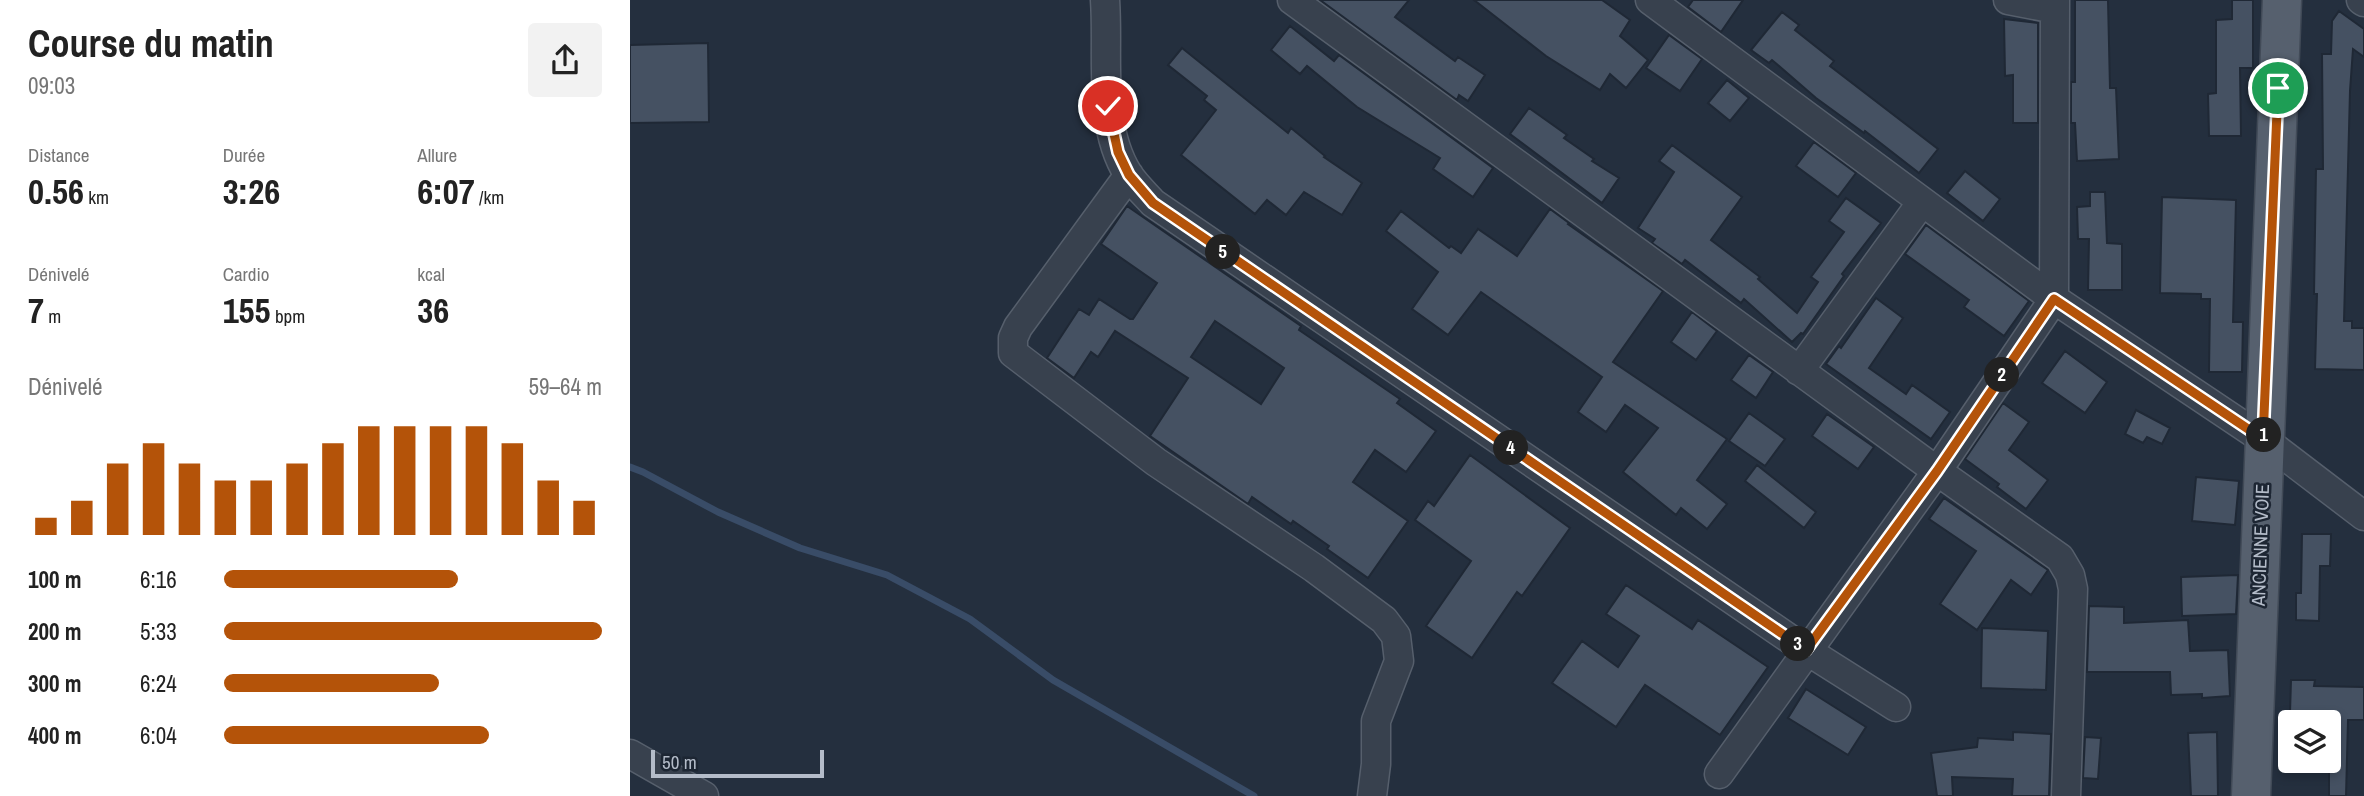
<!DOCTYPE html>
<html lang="fr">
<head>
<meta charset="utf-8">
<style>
  body { margin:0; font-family:"Archivo Narrow",sans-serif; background:#f2f2f2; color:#222; height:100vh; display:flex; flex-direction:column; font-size:26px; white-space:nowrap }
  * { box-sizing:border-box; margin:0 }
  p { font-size:23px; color:#767676 }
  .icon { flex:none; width:38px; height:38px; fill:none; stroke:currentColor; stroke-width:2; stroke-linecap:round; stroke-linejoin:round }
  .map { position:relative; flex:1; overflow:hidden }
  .drawer { display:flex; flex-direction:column; background:#fff; width:630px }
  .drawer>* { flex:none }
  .controls { position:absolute; left:1648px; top:710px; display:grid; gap:14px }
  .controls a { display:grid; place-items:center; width:63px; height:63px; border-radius:7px; background:#fff; box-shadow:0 4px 10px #0003; font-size:35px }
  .scale { position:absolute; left:21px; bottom:18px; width:173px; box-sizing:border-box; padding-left:7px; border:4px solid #b4bcc9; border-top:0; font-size:19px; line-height:24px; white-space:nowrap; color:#b4bcc9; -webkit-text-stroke:5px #1d2633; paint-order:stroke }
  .pin { position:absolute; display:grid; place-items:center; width:60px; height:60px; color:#fff; margin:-30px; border:4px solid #fff; border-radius:50%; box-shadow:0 2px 7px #0007 }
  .km { position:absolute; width:35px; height:35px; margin:-18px; border-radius:50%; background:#222; color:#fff; font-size:19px; line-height:35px; text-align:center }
  .round { display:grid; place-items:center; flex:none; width:74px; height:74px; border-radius:7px; background:#f2f2f2 }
  .head { display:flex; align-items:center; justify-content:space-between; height:119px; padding:0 28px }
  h1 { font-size:38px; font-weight:700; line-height:52px }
  .metrics { display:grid; grid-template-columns:repeat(3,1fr); gap:10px; height:119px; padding:7px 28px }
  .metrics div { display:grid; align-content:center }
  .metrics b { font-size:35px; font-weight:700 }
  .metrics small { font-size:19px; font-weight:400 }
  .metrics p { font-size:19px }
  .chart { height:196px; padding:14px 28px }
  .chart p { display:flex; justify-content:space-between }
  .chart svg { width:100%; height:126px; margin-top:7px; stroke:#b45309; stroke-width:6 }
  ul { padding:0 28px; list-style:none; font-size:23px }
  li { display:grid; grid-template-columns:112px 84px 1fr; align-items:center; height:52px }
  li i { height:18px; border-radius:9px; background:#b45309 }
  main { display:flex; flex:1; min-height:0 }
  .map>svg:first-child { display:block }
</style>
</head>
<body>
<main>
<section class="drawer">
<div class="head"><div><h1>Course du matin</h1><p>09:03</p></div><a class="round"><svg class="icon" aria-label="share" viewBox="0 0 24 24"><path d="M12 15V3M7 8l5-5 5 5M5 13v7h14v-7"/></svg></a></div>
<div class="metrics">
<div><p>Distance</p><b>0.56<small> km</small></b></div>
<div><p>Durée</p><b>3:26</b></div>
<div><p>Allure</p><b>6:07<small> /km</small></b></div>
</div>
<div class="metrics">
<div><p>Dénivelé</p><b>7<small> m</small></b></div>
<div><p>Cardio</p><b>155<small> bpm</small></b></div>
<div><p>kcal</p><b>36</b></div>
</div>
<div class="chart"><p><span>Dénivelé</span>59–64 m</p>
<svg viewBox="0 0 160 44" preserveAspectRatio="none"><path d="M5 44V38M15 44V32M25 44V19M35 44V12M45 44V19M55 44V25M65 44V25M75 44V19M85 44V12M95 44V6M105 44V6M115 44V6M125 44V6M135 44V12M145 44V25M155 44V32"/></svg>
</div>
<ul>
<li><b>100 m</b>6:16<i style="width:62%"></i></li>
<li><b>200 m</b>5:33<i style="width:100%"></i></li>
<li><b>300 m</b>6:24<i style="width:57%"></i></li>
<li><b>400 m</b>6:04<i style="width:70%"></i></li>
</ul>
</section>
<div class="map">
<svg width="1734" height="796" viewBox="0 0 1734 796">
  <rect width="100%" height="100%" fill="#242f3e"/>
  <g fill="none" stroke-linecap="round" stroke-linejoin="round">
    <path stroke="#394c67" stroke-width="7" d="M 0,467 L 13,472 L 88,512 L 170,548 L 257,575 L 340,619 L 423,680 L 624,796"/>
  </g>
  <path fill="#455162" stroke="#1f2835" stroke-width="2" fill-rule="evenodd" d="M 690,0 L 779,0 L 765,17 L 825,61 L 828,57 L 855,75 L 838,101 L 829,95 L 827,100 Z
    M 844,0 L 972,0 L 1000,20 L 990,36 L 1018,60 L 996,88 L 980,74 L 970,90 L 916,56 Z
    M 1063,0 L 1113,0 L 1091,32 L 1058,7 Z
    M 1445,0 L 1478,0 L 1480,88 L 1486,88 L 1489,159 L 1447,161 L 1445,123 L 1441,123 L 1441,82 L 1445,82 Z
    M 1602,0 L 1623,0 L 1623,68 L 1610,68 L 1611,136 L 1579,136 L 1578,94 L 1586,93 L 1586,20 L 1602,19 Z
    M 1709,11 L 1734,29 L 1734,57 L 1723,49 L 1720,91 L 1714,321 L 1722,321 L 1722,328 L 1734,328 L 1734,370 L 1685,369 L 1687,294 L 1684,294 L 1686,169 L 1693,169 L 1692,54 L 1701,54 L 1702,21 Z
    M 1152,12 L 1169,25 L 1165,30 L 1204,61 L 1200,66 L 1308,149 L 1289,173 L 1235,131 L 1234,133 L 1186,98 L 1142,60 L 1139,63 L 1121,50 Z
    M 1374,19 L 1408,23 L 1408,123 L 1383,123 L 1383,75 L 1375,76 Z
    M 660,26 L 704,61 L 709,55 L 863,168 L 843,197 L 803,169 L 810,158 L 727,107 L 677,66 L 670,74 L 641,50 Z
    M 1039,35 L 1072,59 L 1050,91 L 1016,68 Z
    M 78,43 L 79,122 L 0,123 L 0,45 Z
    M 552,48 L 658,133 L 661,128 L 695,156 L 694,157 L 732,183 L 712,215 L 674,192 L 656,215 L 637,200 L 625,214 L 551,155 L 586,110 L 574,100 L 577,96 L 538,65 Z
    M 1097,80 L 1119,98 L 1100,121 L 1078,103 Z
    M 899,108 L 937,135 L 934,138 L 964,159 L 962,161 L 989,178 L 972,203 L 880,134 Z
    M 1184,142 L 1226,173 L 1208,197 L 1166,166 Z
    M 1042,145 L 1112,197 L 1081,240 L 1130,277 L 1128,279 L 1167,313 L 1188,282 L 1181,277 L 1214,232 L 1199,221 L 1216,198 L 1251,223 L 1212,274 L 1214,276 L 1173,334 L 1171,333 L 1162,342 L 1114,299 L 1111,303 L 1055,260 L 1052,264 L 1022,243 L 1025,239 L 1008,228 L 1044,172 L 1029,161 Z
    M 1335,171 L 1370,199 L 1353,221 L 1317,193 Z
    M 1460,192 L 1475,192 L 1477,243 L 1492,244 L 1492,290 L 1458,290 L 1459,239 L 1448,239 L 1447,207 L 1460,206 Z
    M 1532,197 L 1606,200 L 1603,322 L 1613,322 L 1612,372 L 1579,372 L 1580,299 L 1571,299 L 1571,294 L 1530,293 Z
    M 497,206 L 671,326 L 669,330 L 770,399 L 767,403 L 806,431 L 776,472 L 745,450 L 723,482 L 778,521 L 738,578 L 697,549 L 699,546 L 663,521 L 661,524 L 622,497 L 618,504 L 520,436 L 558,378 L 485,331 L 468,357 L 461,352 L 444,378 L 417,358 L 449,309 L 459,315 L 469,299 L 500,319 L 503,319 L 527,283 L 471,244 ZM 585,321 L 654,368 L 631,404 L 561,357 Z
    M 920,209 L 939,223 L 938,224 L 1033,291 L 983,362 L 1097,439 L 1067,480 L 1097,504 L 1077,529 L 1051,508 L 1046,515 L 993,472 L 1028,428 L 995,405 L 976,432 L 948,412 L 972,377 L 851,292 L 818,335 L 782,309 L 808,272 L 756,231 L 771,211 L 819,248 L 821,246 L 831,253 L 848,229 L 887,256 Z
    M 1296,225 L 1399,301 L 1374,336 L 1334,307 L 1339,300 L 1275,254 Z
    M 1246,298 L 1273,318 L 1239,368 L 1276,394 L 1282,385 L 1320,412 L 1301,439 L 1196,364 L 1209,346 L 1211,348 Z
    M 1062,312 L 1087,331 L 1066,360 L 1041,342 Z
    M 1435,351 L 1477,382 L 1455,413 L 1412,383 Z
    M 1119,355 L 1143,372 L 1126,398 L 1101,380 Z
    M 1373,403 L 1399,422 L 1379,450 L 1418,480 L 1396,509 L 1367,487 L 1369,484 L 1335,459 Z
    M 1506,410 L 1540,428 L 1532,444 L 1517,437 L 1513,443 L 1495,434 Z
    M 1119,413 L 1155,439 L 1135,466 L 1099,441 Z
    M 1197,414 L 1244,447 L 1228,469 L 1182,436 Z
    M 840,455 L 940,528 L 892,596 L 887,592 L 842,658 L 796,626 L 841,561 L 785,520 L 798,501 L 804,506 Z
    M 1127,465 L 1186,512 L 1174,528 L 1115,481 Z
    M 1566,477 L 1609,481 L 1605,525 L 1562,521 Z
    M 1314,498 L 1418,570 L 1401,595 L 1381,580 L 1347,630 L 1310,604 L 1346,551 L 1299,519 Z
    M 1672,534 L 1701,534 L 1700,566 L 1690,566 L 1689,621 L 1666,620 L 1666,593 L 1671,593 Z
    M 1608,575 L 1606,614 L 1552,616 L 1551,577 Z
    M 996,585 L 1062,629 L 1068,620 L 1138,667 L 1090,735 L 1015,685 L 986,727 L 922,683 L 952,641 L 988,667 L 1009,636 L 976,614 Z
    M 1459,606 L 1494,607 L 1494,623 L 1558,620 L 1560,651 L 1598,650 L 1600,696 L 1572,698 L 1572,694 L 1541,695 L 1540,672 L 1457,672 Z
    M 1352,628 L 1418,631 L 1416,690 L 1351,688 Z
    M 1661,680 L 1685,680 L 1684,686 L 1734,687 L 1734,720 L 1718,720 L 1716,796 L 1699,796 L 1699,714 L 1660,713 Z
    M 1176,689 L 1236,727 L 1218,755 L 1158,718 Z
    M 1383,732 L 1421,734 L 1419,796 L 1382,796 L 1383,779 L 1322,777 L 1323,796 L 1307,796 L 1301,753 L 1347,747 L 1348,738 L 1383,740 Z
    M 1587,732 L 1588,796 L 1561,796 L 1558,733 Z
    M 1455,737 L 1471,738 L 1468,779 L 1453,778 Z"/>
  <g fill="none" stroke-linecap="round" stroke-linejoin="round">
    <g stroke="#565f6c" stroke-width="31">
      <path id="street" d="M 475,0 C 479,55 467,124 498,174 C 505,185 515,194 523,203 L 1176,650 L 1266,707
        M 662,0 L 1307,471 L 1430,558 L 1440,575 L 1443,589 L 1436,796
        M 1020,0 L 1424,299 L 1633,439 L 1734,516
        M 1378,0 L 1425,9
        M 1731,0 L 1734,2
        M 499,175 L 388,327 L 383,338 L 383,353 L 526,462 L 684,568 L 754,620 L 766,636 L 769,661 L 746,721 L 746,764 L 742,796
        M 1169,371 L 1292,202
        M 0,754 L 74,796
        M 1089,774 L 1307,471 L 1424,299 L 1425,0"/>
    </g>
    <g stroke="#414a57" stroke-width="41">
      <path id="primary" d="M 1621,796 L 1652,0"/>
    </g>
    <use href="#street" stroke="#38414e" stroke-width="28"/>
    <use href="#primary" stroke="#56606e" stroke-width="38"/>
  </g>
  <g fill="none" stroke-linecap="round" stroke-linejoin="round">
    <g stroke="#fff" stroke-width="14">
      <path id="route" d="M 478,106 L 488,152 L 499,175 L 523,203 L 1176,650 L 1307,471 L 1424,299 L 1633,439 L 1648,88"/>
    </g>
    <use href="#route" stroke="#b45309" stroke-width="9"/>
  </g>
  <g text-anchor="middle" stroke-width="5" stroke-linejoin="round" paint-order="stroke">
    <g font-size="19" fill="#b4bcc9" stroke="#1d2633">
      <text transform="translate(1630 545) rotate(-88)" y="7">ANCIENNE VOIE</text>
    </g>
  </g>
</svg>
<div class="controls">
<a><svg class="icon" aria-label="layers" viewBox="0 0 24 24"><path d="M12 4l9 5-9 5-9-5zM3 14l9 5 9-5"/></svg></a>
</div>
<div class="scale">50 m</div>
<div class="pin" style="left:1648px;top:88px;background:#1e9e55"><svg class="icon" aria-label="arrive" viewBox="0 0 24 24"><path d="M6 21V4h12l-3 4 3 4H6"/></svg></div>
<div class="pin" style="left:478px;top:106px;background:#d93025"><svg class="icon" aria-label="check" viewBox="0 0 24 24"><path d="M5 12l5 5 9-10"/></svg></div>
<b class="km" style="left:1634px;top:435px">1</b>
<b class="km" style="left:1372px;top:375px">2</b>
<b class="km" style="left:1168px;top:644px">3</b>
<b class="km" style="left:881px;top:448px">4</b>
<b class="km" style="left:593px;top:252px">5</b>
</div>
</main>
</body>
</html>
